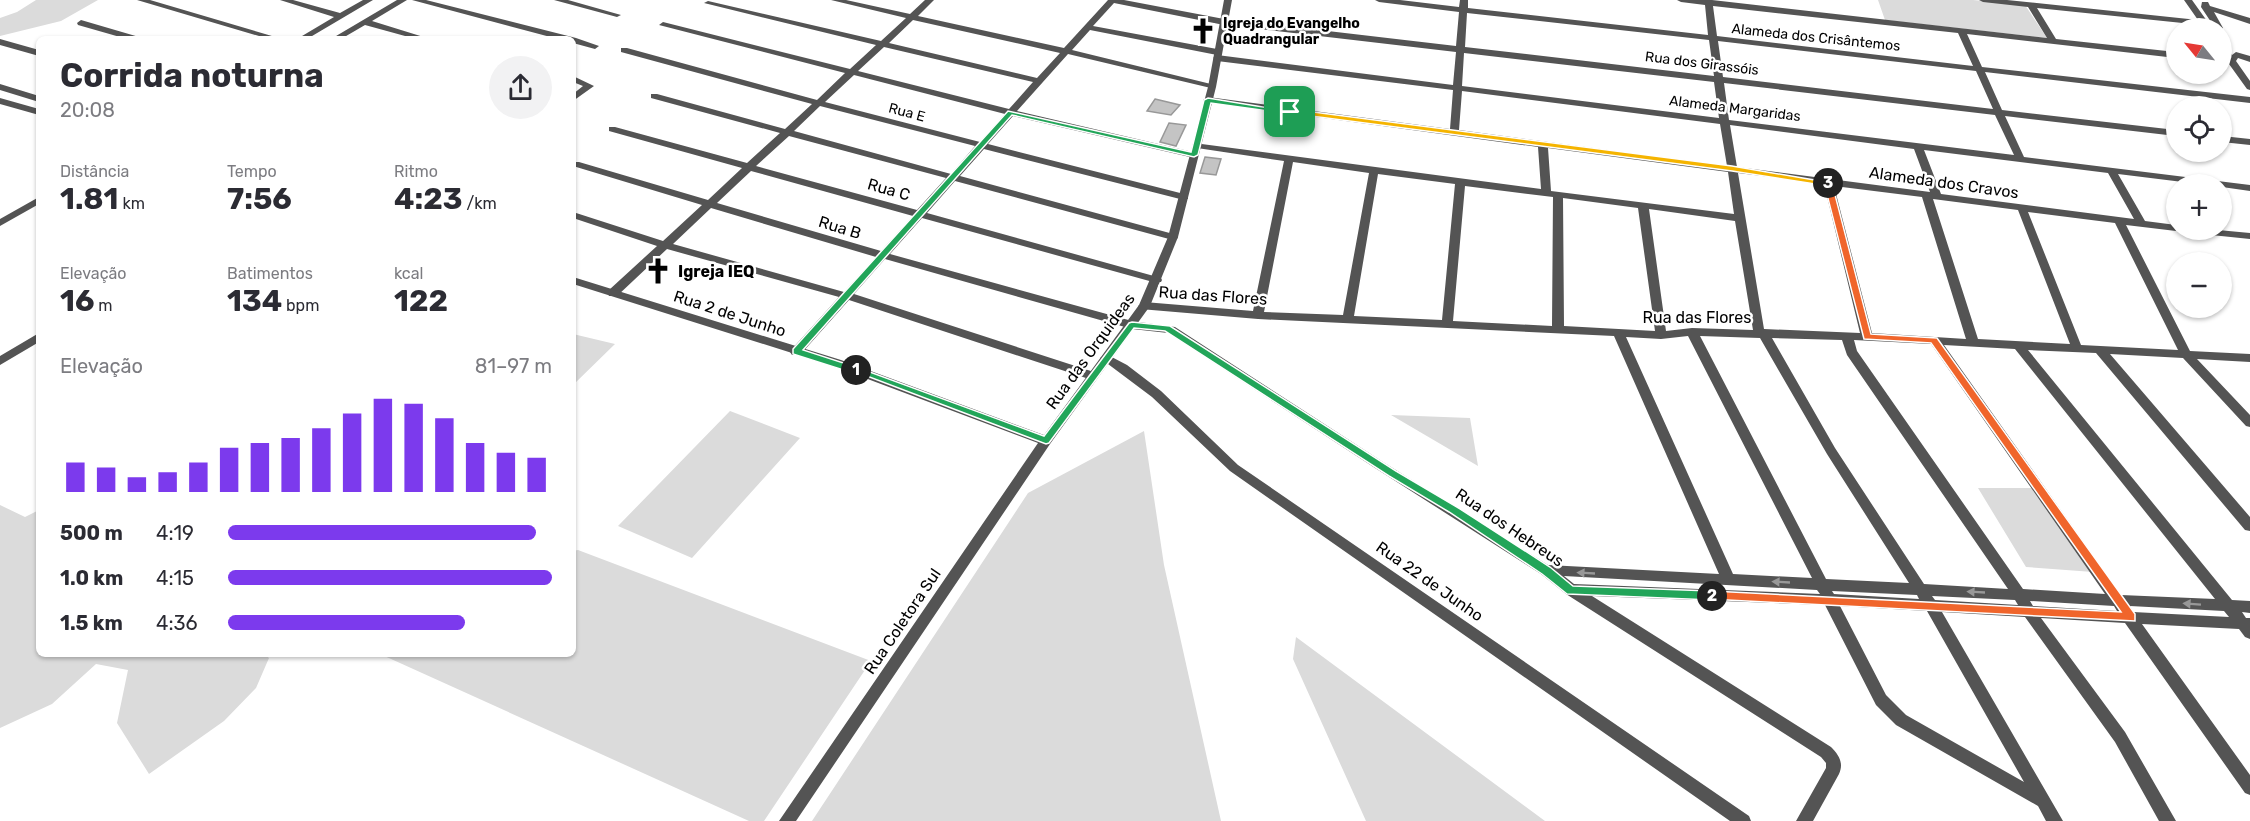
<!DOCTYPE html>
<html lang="pt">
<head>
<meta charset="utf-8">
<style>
  body { margin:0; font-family:Rubik,sans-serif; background:#f2f2f3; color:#2b2b33; height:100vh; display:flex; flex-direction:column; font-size:22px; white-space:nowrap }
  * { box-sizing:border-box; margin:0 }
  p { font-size:20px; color:#7c7c81 }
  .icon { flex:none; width:33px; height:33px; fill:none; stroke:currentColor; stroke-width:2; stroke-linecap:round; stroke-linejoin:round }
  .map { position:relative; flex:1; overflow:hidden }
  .drawer { position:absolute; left:36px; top:36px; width:540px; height:621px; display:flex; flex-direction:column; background:#fff; border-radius:9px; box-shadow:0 2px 4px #0004 }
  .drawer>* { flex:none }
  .needle { width:39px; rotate:300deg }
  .buttons { position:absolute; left:2166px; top:18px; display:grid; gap:12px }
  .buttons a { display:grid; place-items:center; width:66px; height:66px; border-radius:50%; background:#fff; box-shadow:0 2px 4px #0004; font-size:30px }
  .pin { position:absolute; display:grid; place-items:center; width:51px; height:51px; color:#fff; margin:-26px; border-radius:12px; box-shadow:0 3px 9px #0006 }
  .km { position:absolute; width:30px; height:30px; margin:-15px; border-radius:50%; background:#222; color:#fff; font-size:16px; line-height:30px; text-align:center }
  .round { display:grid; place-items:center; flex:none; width:63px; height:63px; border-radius:32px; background:#f2f2f3 }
  .overview { display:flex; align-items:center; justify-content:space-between; height:102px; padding:0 24px }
  h1 { font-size:33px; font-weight:700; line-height:45px }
  .stats { display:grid; grid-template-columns:repeat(3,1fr); gap:9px; height:102px; padding:6px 24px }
  .stats div { display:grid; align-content:center }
  .stats b { font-size:30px; font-weight:700 }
  .stats small { font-size:16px; font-weight:400 }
  .stats p { font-size:16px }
  .chart { height:168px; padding:12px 24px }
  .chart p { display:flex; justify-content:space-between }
  .chart svg { width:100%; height:108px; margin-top:6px; stroke:#7c3aed; stroke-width:6 }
  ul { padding:0 24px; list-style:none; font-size:20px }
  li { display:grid; grid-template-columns:96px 72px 1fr; align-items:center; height:45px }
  li i { height:15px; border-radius:8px; background:#7c3aed }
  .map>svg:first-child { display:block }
</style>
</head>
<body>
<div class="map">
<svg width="2250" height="821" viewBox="0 0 2250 821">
  <rect width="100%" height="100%" fill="#fff"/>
  <path fill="#dbdbdb" d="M 36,0 L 98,0 L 61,21 L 0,36 L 0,18 L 17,12 Z
    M 1878,0 L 1973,0 L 2025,5 L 2047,38 L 1885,20 Z
    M 573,334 L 615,344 L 573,385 Z
    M 730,411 L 800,438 L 692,558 L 618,526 Z
    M 1391,415 L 1470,418 L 1478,466 Z
    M 1144,431 L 1164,565 L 1221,821 L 812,821 L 1028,493 Z
    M 1978,488 L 2035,488 L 2093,572 L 2026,567 Z
    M 0,505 L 25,517 L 39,510 L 39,654 L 264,654 L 269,658 L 256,688 L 224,721 L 149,774 L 117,723 L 128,670 L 96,664 L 52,704 L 0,728 Z
    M 578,550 L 871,661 L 764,821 L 749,821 L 380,654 L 573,654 L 573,551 Z
    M 1296,637 L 1545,821 L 1366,821 L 1293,659 Z"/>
  <path fill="#c4c4c4" stroke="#989898" stroke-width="1.5" d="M 1155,99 L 1180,105 L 1171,115 L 1147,111 Z
    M 1169,123 L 1186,125 L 1176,146 L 1160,142 Z
    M 1205,157 L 1221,159 L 1216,175 L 1200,173 Z"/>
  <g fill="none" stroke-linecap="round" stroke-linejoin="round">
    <path fill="#545454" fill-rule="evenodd" d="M 137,0 L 150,0 L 282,39 L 269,39 Z
      M 280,0 L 293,0 L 340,13 L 363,0 L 373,0 L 307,39 L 297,39 L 334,17 Z
      M 397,0 L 407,0 L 372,21 L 430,39 L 416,39 L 365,25 L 341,39 L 331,39 Z
      M 412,0 L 426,0 L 576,38 L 599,46 L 595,49 L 573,43 L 573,39 L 558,39 Z
      M 554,0 L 568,0 L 621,15 L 617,17 Z
      M 831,0 L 846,0 L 910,14 L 925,0 L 934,0 L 918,16 L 1064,48 L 1108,0 L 1124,0 L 1224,19 L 1456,46 L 1459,12 L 1379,2 L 1375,0 L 1400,0 L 1459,7 L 1460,0 L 1468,0 L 1468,8 L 1708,35 L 1705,5 L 1681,2 L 1677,0 L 1712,0 L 2047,38 L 2028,7 L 1983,2 L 1979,0 L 2007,0 L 2198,20 L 2184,0 L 2192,0 L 2212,28 L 2204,28 L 2202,25 L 2037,8 L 2056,39 L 2176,52 L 2176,58 L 1967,34 L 1982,67 L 2250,97 L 2250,103 L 1985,72 L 2002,110 L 2176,130 L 2176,136 L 2005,116 L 2024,157 L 2250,185 L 2250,191 L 2222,187 L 2222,184 L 2199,184 L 2118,174 L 2145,221 L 2176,225 L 2176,230 L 2180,230 L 2176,231 L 2126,225 L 2190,351 L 2250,354 L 2250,362 L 2197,359 L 2250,415 L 2250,427 L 2246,426 L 2183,358 L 2110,354 L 2250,517 L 2250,531 L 2245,530 L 2096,353 L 2028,350 L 2232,600 L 2250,601 L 2250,613 L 2242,612 L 2246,618 L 2250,618 L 2250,639 L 2245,637 L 2239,629 L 2142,624 L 2250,775 L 2250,795 L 2245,793 L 2125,623 L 2041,618 L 2125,732 L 2176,821 L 2159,821 L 2115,742 L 2025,617 L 1942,612 L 2063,821 L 2046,821 L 2038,806 L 1896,725 L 1876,705 L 1825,605 L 1592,596 L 1831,747 C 1839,755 1844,763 1839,774 L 1813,821 L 1796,821 L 1826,768 L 1826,763 L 1821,757 L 1566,594 L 1541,574 L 1375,468 L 1168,333 L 1132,329 L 885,259 L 854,294 L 1097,373 L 1099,376 L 1093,380 L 1089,379 L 849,300 L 800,355 L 792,355 L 790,352 L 792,349 L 839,297 L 667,249 L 617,296 L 609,296 L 608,293 L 609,290 L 657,246 L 573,218 L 573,212 L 663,241 L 702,205 L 573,166 L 573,162 L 579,162 L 708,200 L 742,168 L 609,131 L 609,127 L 615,127 L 747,163 L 780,133 L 651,98 L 651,94 L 657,94 L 785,129 L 812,104 L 621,52 L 621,48 L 627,48 L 817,100 L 845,73 L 659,25 L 663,22 L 850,69 L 876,45 L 704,3 L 708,1 L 881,41 L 906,18 ZM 1114,3 L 1224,25 L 1456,52 L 1453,85 L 1217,55 L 1213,58 L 1217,61 L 1453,90 L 1450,129 L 1208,97 L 1203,100 L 1205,102 L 1538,147 L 1541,189 L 1194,143 L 1192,145 L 1197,148 L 1284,161 L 1253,311 L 1144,302 L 1138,306 L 1140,309 L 1258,319 L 1614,336 L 1719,574 L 1548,565 L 1383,462 L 1175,327 L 1132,321 L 890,254 L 922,218 L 1153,282 L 1161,282 L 1162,280 L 1161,278 L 927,213 L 955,181 L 1169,239 L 1177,239 L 1178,237 L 1177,235 L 960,176 L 984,149 L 1180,199 L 1188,199 L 1188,195 L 988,144 L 1013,116 L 1194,158 L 1197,157 L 1197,153 L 1017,111 L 1068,54 L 1215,89 L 1215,85 L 1072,50 L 1090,30 L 1217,55 L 1221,52 L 1217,49 L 1093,26 ZM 1713,6 L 1958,33 L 1973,66 L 1717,36 ZM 1467,13 L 1709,40 L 1714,76 L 1465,47 ZM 913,20 L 1060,53 L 1037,78 L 889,43 ZM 1718,41 L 1976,71 L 1993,109 L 1723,77 ZM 884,47 L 1033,82 L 1009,109 L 858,71 ZM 1464,53 L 1714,82 L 1719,118 L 1462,86 ZM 854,75 L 1005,114 L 980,142 L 825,102 ZM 1724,83 L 1995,115 L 2014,155 L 1729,120 ZM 1462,91 L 1720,124 L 1727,166 L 1459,130 ZM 820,106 L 975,146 L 951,174 L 794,131 ZM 1730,125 L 1914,149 L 1930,192 L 1737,167 ZM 789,136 L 946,178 L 917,210 L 756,166 ZM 1548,148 L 1728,172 L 1734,214 L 1551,191 ZM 1924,150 L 2108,173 L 2134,219 L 1941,194 ZM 1293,162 L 1369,173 L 1343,315 L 1264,312 ZM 751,171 L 913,216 L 881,251 L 717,203 ZM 1738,173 L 1824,184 L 1860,333 L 1764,329 ZM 1378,174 L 1455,184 L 1442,320 L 1354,316 ZM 1465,186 L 1553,197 L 1552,326 L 1453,321 ZM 1834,186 L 1922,197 L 1966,339 L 1872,333 ZM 1563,198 L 1638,208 L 1655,331 L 1564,326 ZM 1933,199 L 2018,210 L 2070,344 L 1978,339 ZM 711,208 L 876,257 L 844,292 L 673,244 ZM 1649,209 L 1735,221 L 1753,330 L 1692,328 L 1666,331 ZM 2028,212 L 2115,223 L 2178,350 L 2081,345 ZM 1688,336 L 1812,578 L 1733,574 L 1626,337 L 1661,339 ZM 1700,336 L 1760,338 L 1827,454 L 1909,583 L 1826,579 ZM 1772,338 L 1842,340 L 1847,355 L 2008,589 L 1924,584 L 1835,448 ZM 1854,340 L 1931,344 L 2105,594 L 2023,589 L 1857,351 ZM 1944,345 L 2015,349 L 2215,599 L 2121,595 ZM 1564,576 L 1817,590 L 1820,594 L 1574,584 ZM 1832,591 L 1917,595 L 1919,599 L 1834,594 ZM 1932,596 L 2015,600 L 2018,605 L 1935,600 ZM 2030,601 L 2114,606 L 2117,611 L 2033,606 ZM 1840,606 L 1927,611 L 2024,782 L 1906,715 L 1886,695 ZM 2130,606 L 2224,611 L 2229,617 L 2133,612 Z
      M 2202,2 L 2208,2 L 2210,6 L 2250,18 L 2250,24 L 2214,12 L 2223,28 L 2222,30 L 2215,28 L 2201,7 Z
      M 81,20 L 139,37 L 140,39 L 127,39 L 78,25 L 77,23 Z
      M 0,39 L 39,50 L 39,56 L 0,45 Z
      M 2222,44 L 2225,45 L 2232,55 L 2236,52 L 2250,56 L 2250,62 L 2238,58 L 2236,61 L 2250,81 L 2250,90 L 2247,89 L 2229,64 L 2222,61 L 2226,58 L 2222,52 Z
      M 573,76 L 594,86 L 573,101 L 573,94 L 583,86 L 573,82 Z
      M 0,84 L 39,96 L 39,102 L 0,90 Z
      M 2222,136 L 2250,139 L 2250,145 L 2222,142 Z
      M 39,197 L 39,204 L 0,226 L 0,219 Z
      M 2187,230 L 2218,230 L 2250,233 L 2250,239 L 2192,233 Z
      M 39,333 L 39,342 L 0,365 L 0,356 Z
      M 1106,354 L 1127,365 L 1161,391 L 1238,465 L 1749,816 L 1751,821 L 1730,821 L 1230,471 L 1152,397 L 1100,358 Z"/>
    <path fill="#545454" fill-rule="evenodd" d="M 1224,0 L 1232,0 L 1216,87 L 1178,237 L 1150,306 L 1050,444 L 796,821 L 779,821 L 1038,443 L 833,366 L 573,284 L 573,277 L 841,360 L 1044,435 L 1139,305 L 1168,237 L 1208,87 Z
      M 0,98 L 39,109 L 39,115 L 0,104 Z"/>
  </g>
  <defs><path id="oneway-solid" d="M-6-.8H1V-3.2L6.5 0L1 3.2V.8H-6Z" transform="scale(1.5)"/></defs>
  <g fill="#989898">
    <use href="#oneway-solid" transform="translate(1586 573) rotate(-177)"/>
    <use href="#oneway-solid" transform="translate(1781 582) rotate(-177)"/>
    <use href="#oneway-solid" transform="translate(1976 592) rotate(-177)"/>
    <use href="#oneway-solid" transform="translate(2192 604) rotate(-176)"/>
  </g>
  <path fill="#22a559" stroke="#fff" stroke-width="1.5" d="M 1208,98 L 1294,112 L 1290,114 L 1211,103 L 1198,155 L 1194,157 L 1012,115 L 803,350 L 859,368 L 859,373 L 856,374 L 793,354 L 793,349 L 1008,111 L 1191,152 L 1204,100 Z"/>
  <path fill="#22a559" stroke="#fff" stroke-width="1.5" d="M 1132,322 L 1170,326 L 1396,471 L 1457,507 L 1550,567 L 1573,586 L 1712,591 L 1718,596 L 1712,600 L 1567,594 L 1542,574 L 1449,512 L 1389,476 L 1165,331 L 1134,328 L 1049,443 L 1046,444 L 851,370 L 853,368 L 859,368 L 1044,436 L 1129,323 Z"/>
  <path fill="#f0652b" stroke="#fff" stroke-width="1.5" d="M 1828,181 L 1832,183 L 1871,334 L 1937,338 L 2135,614 L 2135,621 L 1708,599 L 1708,593 L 1712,591 L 2121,612 L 1931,343 L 1864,339 L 1824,183 Z"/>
  <path fill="#f5b400" stroke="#fff" stroke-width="1.5" d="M 1290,109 L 1732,166 L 1832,183 L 1828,186 L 1732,171 L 1288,113 L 1287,112 Z"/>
  <defs>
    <g id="church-bare" transform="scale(2.07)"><path d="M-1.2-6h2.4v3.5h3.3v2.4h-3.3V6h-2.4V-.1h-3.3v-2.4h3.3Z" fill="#000" stroke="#fff" stroke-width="2.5" paint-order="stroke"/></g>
  </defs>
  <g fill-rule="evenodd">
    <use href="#church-bare" x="1203" y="31"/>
    <use href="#church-bare" x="658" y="271"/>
  </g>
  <g text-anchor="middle" stroke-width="5" stroke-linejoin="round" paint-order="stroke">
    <g font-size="14" font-weight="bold" fill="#000" stroke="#fff" text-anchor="start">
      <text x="1223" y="28">Igreja do Evangelho<tspan x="1223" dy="16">Quadrangular</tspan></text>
    </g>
    <g font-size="14" fill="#000" stroke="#fff">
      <text transform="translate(1816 37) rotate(6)" y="5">Alameda dos Crisântemos</text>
      <text transform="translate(1702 63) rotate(7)" y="5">Rua dos Girassóis</text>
      <text transform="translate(1735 108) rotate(7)" y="5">Alameda Margaridas</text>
      <text transform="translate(907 112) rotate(15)" y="5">Rua E</text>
    </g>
    <g font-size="16" fill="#000" stroke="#fff">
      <text transform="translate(1944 182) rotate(8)" y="6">Alameda dos Cravos</text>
      <text transform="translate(889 189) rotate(16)" y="6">Rua C</text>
      <text transform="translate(840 227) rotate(17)" y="6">Rua B</text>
      <text transform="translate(1213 295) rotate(4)" y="6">Rua das Flores</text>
      <text transform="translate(730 313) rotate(18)" y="6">Rua 2 de Junho</text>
      <text x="1697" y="323">Rua das Flores</text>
      <text transform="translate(1090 351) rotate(-54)" y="6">Rua das Orquideas</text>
      <text transform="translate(1510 527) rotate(34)" y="6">Rua dos Hebreus</text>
      <text transform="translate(1430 581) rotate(35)" y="6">Rua 22 de Junho</text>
      <text transform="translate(902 621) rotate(-56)" y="6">Rua Coletora Sul</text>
    </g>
    <g font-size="16" font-weight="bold" fill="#000" stroke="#fff" text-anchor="start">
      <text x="678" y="277">Igreja IEQ</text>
    </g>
  </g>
</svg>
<div class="buttons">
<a><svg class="needle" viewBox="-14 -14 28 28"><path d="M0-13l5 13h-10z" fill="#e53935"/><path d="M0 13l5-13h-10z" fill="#7c7c81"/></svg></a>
<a><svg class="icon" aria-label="locate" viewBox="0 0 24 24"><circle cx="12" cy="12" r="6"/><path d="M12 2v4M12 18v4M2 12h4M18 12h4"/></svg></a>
<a>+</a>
<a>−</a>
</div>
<div class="pin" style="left:1290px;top:112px;background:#1e9e55"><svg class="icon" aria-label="arrive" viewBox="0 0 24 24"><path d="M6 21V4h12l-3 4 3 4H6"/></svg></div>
<b class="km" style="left:856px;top:370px">1</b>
<b class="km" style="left:1712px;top:596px">2</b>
<b class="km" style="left:1828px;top:183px">3</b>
<section class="drawer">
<div class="overview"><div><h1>Corrida noturna</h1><p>20:08</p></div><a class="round"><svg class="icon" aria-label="share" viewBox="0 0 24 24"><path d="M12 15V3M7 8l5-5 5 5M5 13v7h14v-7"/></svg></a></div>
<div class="stats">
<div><p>Distância</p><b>1.81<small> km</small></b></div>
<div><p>Tempo</p><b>7:56</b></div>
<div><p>Ritmo</p><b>4:23<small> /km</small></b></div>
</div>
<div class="stats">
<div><p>Elevação</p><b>16<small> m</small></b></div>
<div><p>Batimentos</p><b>134<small> bpm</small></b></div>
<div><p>kcal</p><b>122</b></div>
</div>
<div class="chart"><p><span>Elevação</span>81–97 m</p>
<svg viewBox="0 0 160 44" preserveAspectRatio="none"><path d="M5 44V32M15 44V34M25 44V38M35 44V36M45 44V32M55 44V26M65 44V24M75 44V22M85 44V18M95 44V12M105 44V6M115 44V8M125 44V14M135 44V24M145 44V28M155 44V30"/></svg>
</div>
<ul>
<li><b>500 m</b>4:19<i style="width:95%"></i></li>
<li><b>1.0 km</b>4:15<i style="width:100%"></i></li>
<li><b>1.5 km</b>4:36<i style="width:73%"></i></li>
</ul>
</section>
</div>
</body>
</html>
